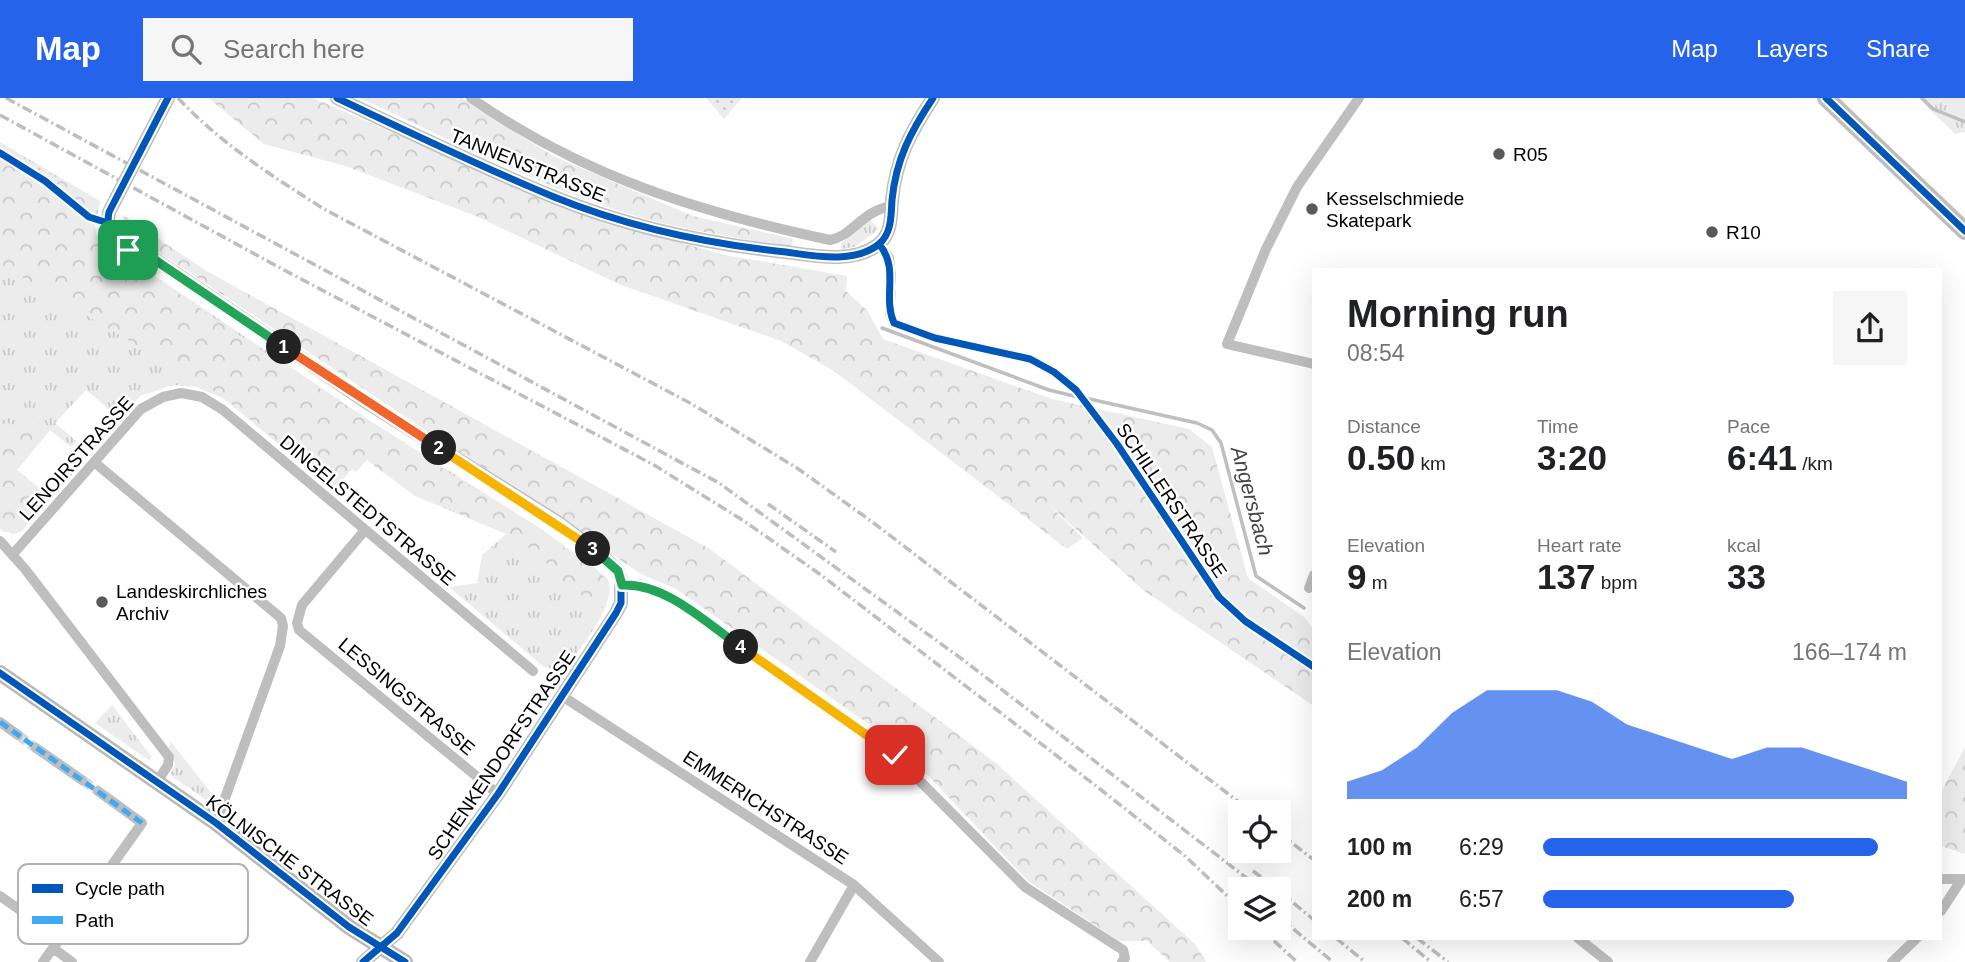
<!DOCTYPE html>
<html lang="en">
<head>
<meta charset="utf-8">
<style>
  body { margin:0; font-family:Arial,sans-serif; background:#f6f6f6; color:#202124; height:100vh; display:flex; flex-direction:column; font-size:26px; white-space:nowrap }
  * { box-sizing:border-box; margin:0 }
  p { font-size:23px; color:#757577 }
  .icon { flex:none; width:38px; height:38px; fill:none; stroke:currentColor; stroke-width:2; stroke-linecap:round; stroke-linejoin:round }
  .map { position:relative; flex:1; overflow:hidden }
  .panel { position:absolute; left:1312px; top:170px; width:630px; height:672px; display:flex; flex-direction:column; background:#fff; border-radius:0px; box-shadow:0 7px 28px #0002 }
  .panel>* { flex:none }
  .tools { position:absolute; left:1228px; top:702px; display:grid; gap:14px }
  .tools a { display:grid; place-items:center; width:63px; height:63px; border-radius:0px; background:#fff; box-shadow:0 7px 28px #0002; font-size:35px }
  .pin { position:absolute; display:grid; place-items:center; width:60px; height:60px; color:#fff; margin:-30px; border-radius:14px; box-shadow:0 4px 10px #0006 }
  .km { position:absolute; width:35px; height:35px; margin:-18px; border-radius:50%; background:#222; color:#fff; font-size:19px; line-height:35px; text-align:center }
  .round { display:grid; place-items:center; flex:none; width:74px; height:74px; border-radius:0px; background:#f6f6f6 }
  .headline { display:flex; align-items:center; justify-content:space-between; height:119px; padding:0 35px }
  h1 { font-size:38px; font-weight:700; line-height:52px }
  .stats { display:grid; grid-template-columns:repeat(3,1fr); gap:10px; height:119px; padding:7px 35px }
  .stats div { display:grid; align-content:center }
  .stats b { font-size:35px; font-weight:700 }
  .stats small { font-size:19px; font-weight:400 }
  .stats p { font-size:19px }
  .chart { height:196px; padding:14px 35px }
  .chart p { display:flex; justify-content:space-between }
  .chart svg { width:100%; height:126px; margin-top:7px; fill:#2563eb; opacity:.7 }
  ul { padding:0 35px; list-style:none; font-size:23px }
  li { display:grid; grid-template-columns:112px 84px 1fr; align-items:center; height:52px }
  li i { height:18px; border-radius:9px; background:#2563eb }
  header { display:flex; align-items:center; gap:42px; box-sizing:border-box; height:98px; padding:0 35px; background:#2563eb; color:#fff }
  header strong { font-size:33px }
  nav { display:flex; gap:38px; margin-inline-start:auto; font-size:24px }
  .search { width:490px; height:63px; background:#f6f6f6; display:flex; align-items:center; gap:18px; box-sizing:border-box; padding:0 24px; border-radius:0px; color:#757577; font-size:26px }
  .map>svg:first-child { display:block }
</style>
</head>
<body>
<header>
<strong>Map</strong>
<div class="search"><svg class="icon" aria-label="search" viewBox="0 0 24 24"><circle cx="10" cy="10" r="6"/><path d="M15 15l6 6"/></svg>Search here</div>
<nav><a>Map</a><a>Layers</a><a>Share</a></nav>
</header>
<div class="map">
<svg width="1965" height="864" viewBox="0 0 1965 864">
  <defs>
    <pattern id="grass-tufts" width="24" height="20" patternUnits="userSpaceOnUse" patternTransform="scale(1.75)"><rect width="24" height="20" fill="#ececec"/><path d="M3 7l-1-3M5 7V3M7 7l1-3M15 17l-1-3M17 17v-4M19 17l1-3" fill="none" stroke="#c9c9c9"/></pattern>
    <pattern id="forest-crowns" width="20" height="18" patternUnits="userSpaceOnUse" patternTransform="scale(1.75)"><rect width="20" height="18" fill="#ececec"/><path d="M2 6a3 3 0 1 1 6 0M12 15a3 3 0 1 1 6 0" fill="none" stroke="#c9c9c9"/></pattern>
    <pattern id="garden-dots" width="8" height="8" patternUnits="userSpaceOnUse" patternTransform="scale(1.75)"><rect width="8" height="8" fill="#ececec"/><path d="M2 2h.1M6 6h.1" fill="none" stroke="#c9c9c9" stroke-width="1.8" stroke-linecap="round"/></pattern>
  </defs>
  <rect width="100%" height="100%" fill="#fff"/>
  <path fill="url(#grass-tufts)" d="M 1918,0 L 1965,0 L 1965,34 L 1955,36 Z
    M 0,44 L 100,103 L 95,128 L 97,139 L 109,154 L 152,176 L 372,324 L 543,432 L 607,480 C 620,506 578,551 564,573 L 544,569 L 449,489 L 477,485 L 482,457 L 506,436 L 415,398 L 367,362 L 356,374 L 352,371 L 334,392 L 223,300 L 196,289 L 173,287 L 140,298 L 92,353 L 90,351 L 117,318 L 86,292 L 55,325 L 76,343 L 71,349 L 50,332 L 17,372 L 49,398 L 81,360 L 84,363 L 22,433 L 13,436 L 0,431 Z
    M 870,122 L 878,130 L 876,134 L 854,149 L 841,151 L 841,145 Z
    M 112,607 L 151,658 L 150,663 L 95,625 Z
    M 171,644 L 212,696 L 209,704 L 170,677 L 175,666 L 169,649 Z"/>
  <path fill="url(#forest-crowns)" d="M 208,0 L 313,0 L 588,119 L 725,157 L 847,178 L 846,193 L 867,212 L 883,241 L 1052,301 L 1189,331 L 1212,349 L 1248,480 L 1304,519 L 1314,532 L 1314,608 L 1143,492 L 1042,400 L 1083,440 L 1067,451 L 834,273 L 781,243 L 621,187 L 476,118 L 345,68 L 264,46 Z
    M 360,0 L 462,0 L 553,58 L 693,118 L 793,141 L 791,149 C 737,140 682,132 629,116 C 536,87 449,41 360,0 Z
    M 0,46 L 98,104 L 94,122 L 95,135 L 110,157 L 146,173 L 247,243 L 598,472 L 609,485 L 603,510 L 556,481 L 543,459 L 507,436 L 415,397 L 387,373 L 384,375 L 366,361 L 356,373 L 351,370 L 334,390 L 219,296 L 0,166 Z
    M 123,117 L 205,172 L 710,451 L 996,665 L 1195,846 L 1206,864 L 1170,864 L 1147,843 L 1119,843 L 1028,783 L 900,648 L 676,491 L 641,476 L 160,155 C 140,146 125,141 123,117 Z
    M 33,322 L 47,331 L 13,371 L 48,402 L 19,434 L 4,434 L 0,430 L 0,323 L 19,328 Z
    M 1965,649 L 1965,756 L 1941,748 L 1941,694 Z"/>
  <path fill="url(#garden-dots)" d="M 706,0 L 742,0 L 724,21 Z"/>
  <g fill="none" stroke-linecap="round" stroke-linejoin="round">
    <path stroke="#bfbfbf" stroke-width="3.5" d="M 1922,0 L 1933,11 L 1965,24
      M 882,230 L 1049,292 L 1078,299
      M 1085,300 L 1197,325 L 1212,332 L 1221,345 L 1256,478 L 1304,510"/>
    <path stroke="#d9d9d9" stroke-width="10" stroke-dasharray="10 5" stroke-linecap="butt" d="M 890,216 L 891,179
      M 18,637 L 36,650
      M 82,682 L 98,693"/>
    <path stroke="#bebebe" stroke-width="10" d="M 471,0 C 583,78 698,114 830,142 C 853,138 861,113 892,108
      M 879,146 L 889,160 L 891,179
      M 890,216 L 894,225 L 935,240 L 1030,261 L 1054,274 L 1076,292 L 1117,346 L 1219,499 L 1245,523 L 1314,569
      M 1314,266 L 1227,246 L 1266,151 L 1297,89 L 1359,0
      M 94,364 L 281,520 L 283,528 L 280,548 L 216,725
      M 365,432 L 302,507 L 297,525 L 299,532 L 498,696
      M 0,443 L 25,471 L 169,659 L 168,667 L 157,684
      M 13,456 L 141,311 L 163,299 L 181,295 L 202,299 L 223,312 L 533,573
      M 622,487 L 640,486 L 668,498 L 895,658 L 1025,789 L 1123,852 L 1125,860 L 1122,864
      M 1309,490 L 1314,477
      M 562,598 L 854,787 L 939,864
      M 0,624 L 18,637
      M 36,650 L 82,682
      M 1941,781 L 1965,781
      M 0,798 L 60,840
      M 1941,813 L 1962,781
      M 1578,840 L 1608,864
      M 53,850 L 72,864
      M 43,864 L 142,725 L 98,693
      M 810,864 L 854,787
      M 1892,864 L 1917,840"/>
    <path stroke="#bebebe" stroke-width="14" d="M 168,0 L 109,114 C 103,145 128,148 149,158 C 159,163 168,171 177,176 L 363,302 L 559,425 L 604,459 L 618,473 L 621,482 L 621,505 L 616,515 L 498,696 L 397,835 L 363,864
      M 337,0 C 409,34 481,69 554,99 C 628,129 708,146 786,154 C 815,158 855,166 879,146 C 892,135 891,117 892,102 C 896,61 911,33 933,0"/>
    <path stroke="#b8b8b8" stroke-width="16" d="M 0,575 L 216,725 L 349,829 L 405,864"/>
    <path stroke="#bebebe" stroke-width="18" d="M 1826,0 L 1965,133"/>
    <path stroke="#bebebe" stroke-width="3.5" stroke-dasharray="10 3.5 2 3.5" stroke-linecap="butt" d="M 6,0 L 719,385 L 962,561 L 1261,791
      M 178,0 C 220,45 272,78 324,111 L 690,305 L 797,370 L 871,423 L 1252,714
      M 0,17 L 284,172 L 654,367 L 744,423 L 821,477 L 1100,691 L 1185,758 L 1241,811
      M 768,406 L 836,454
      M 1279,735 L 1314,762
      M 1253,773 L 1277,791
      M 1279,793 L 1314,822
      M 1279,819 L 1333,864
      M 1260,830 L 1297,864
      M 1336,840 L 1365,864
      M 1402,840 L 1431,864
      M 1417,840 L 1448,864"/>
    <path stroke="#3fa9f5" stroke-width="5" stroke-dasharray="10 5" stroke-linecap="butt" d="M 0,624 L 142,725"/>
    <g stroke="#fff" stroke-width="11">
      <path id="cycleway" d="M 168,0 L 109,114 C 103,145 128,148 149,158 C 159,163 168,171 177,176 L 363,302 L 559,425 L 604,459 L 618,473 L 621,482 L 621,505 L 616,515 L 498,696 L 397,835 L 363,864
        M 337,0 C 409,34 481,69 554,99 C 628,129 708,146 786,154 C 815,158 855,166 879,146 C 892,135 891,117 892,102 C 896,61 911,33 933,0
        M 1826,0 L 1965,133
        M 0,55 L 45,83 L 89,119 L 108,125
        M 879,146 C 900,171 882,198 894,225 L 935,240 L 1030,261 L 1054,274 L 1076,292 L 1117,346 L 1219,499 L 1245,523 L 1314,569
        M 0,575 L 216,725 L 349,829 L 405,864"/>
    </g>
    <use href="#cycleway" stroke="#0057b8" stroke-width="7"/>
  </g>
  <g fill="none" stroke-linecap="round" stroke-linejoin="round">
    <g stroke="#fff" stroke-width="14">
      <path id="split-1" d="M 128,152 L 149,158 L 284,249"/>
    </g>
    <g stroke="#fff" stroke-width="14">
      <path id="split-2" d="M 284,249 L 439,350"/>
    </g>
    <g stroke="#fff" stroke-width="14">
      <path id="split-3" d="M 439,350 L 593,451"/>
    </g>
    <g stroke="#fff" stroke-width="14">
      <path id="split-4" d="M 593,451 L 618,473 L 622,487 C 666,485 706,525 741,549"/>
    </g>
    <g stroke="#fff" stroke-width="14">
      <path id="split-5" d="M 741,549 L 895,657"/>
    </g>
    <use href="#split-1" stroke="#22a559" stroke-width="9"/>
    <use href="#split-2" stroke="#f0652b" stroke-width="9"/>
    <use href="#split-3" stroke="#f5b400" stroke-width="9"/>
    <use href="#split-4" stroke="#22a559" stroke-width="9"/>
    <use href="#split-5" stroke="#f5b400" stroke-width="9"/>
  </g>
  <g fill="#595959" stroke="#fff" stroke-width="2.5">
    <circle cx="1499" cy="56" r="7"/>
    <circle cx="1312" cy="111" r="7"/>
    <circle cx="1712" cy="134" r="7"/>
    <circle cx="102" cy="504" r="7"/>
  </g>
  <g text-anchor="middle" stroke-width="5" stroke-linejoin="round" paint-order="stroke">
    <g font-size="19" fill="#000" stroke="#fff" text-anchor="start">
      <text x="1513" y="63">R05</text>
      <text x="1326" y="107">Kesselschmiede<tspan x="1326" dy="22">Skatepark</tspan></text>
      <text x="1726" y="141">R10</text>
      <text x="116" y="500">Landeskirchliches<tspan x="116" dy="22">Archiv</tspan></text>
    </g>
    <g font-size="19" fill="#000" stroke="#fff">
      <text transform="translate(528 67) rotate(22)" y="7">TANNENSTRASSE</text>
      <text transform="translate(76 360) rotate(-48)" y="7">LENOIRSTRASSE</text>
      <text transform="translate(1172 402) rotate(56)" y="7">SCHILLERSTRASSE</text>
      <text transform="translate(368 412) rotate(40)" y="7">DINGELSTEDTSTRASSE</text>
      <text transform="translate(407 598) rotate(40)" y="7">LESSINGSTRASSE</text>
      <text transform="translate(501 657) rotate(-56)" y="7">SCHENKENDORFSTRASSE</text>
      <text transform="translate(766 709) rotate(33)" y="7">EMMERICHSTRASSE</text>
      <text transform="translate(290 762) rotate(37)" y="7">KÖLNISCHE STRASSE</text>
    </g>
    <g font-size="21" font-style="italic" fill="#444" stroke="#fff">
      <text transform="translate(1252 403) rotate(75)" y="7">Angersbach</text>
    </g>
  </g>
  <rect x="18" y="766" width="230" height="80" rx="10" fill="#fff" stroke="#b2b2b2" stroke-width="2"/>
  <rect x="32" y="786" width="31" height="9" fill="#0057b8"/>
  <rect x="32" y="818" width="31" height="8" fill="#3fa9f5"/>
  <g font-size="19" fill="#000">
    <text x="75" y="797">Cycle path</text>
    <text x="75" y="829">Path</text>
  </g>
</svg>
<div class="tools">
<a><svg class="icon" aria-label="locate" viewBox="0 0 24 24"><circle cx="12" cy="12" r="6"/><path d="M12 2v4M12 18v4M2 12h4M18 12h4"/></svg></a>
<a><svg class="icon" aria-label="layers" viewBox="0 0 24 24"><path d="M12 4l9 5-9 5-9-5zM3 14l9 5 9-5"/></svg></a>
</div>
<div class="pin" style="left:128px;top:152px;background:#1e9e55"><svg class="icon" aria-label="arrive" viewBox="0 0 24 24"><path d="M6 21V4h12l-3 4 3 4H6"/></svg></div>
<div class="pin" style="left:895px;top:657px;background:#d93025"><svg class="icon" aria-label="check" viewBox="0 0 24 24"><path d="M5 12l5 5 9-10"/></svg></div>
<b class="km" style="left:284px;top:249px">1</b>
<b class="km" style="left:439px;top:350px">2</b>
<b class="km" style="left:593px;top:451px">3</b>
<b class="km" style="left:741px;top:549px">4</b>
<section class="panel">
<div class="headline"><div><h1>Morning run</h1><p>08:54</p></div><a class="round"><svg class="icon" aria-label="share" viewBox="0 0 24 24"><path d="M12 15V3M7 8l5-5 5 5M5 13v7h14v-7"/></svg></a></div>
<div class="stats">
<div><p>Distance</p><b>0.50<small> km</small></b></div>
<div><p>Time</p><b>3:20</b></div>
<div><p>Pace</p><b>6:41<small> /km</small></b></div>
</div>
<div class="stats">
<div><p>Elevation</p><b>9<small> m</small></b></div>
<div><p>Heart rate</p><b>137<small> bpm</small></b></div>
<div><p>kcal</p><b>33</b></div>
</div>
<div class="chart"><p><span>Elevation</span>166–174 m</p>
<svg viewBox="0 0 160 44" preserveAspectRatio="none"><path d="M0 44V38L10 34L20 26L30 14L40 6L50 6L60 6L70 10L80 18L90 22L100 26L110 30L120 26L130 26L140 30L150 34L160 38V44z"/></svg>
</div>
<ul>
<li><b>100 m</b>6:29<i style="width:92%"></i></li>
<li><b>200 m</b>6:57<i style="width:69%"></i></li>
</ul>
</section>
</div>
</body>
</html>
